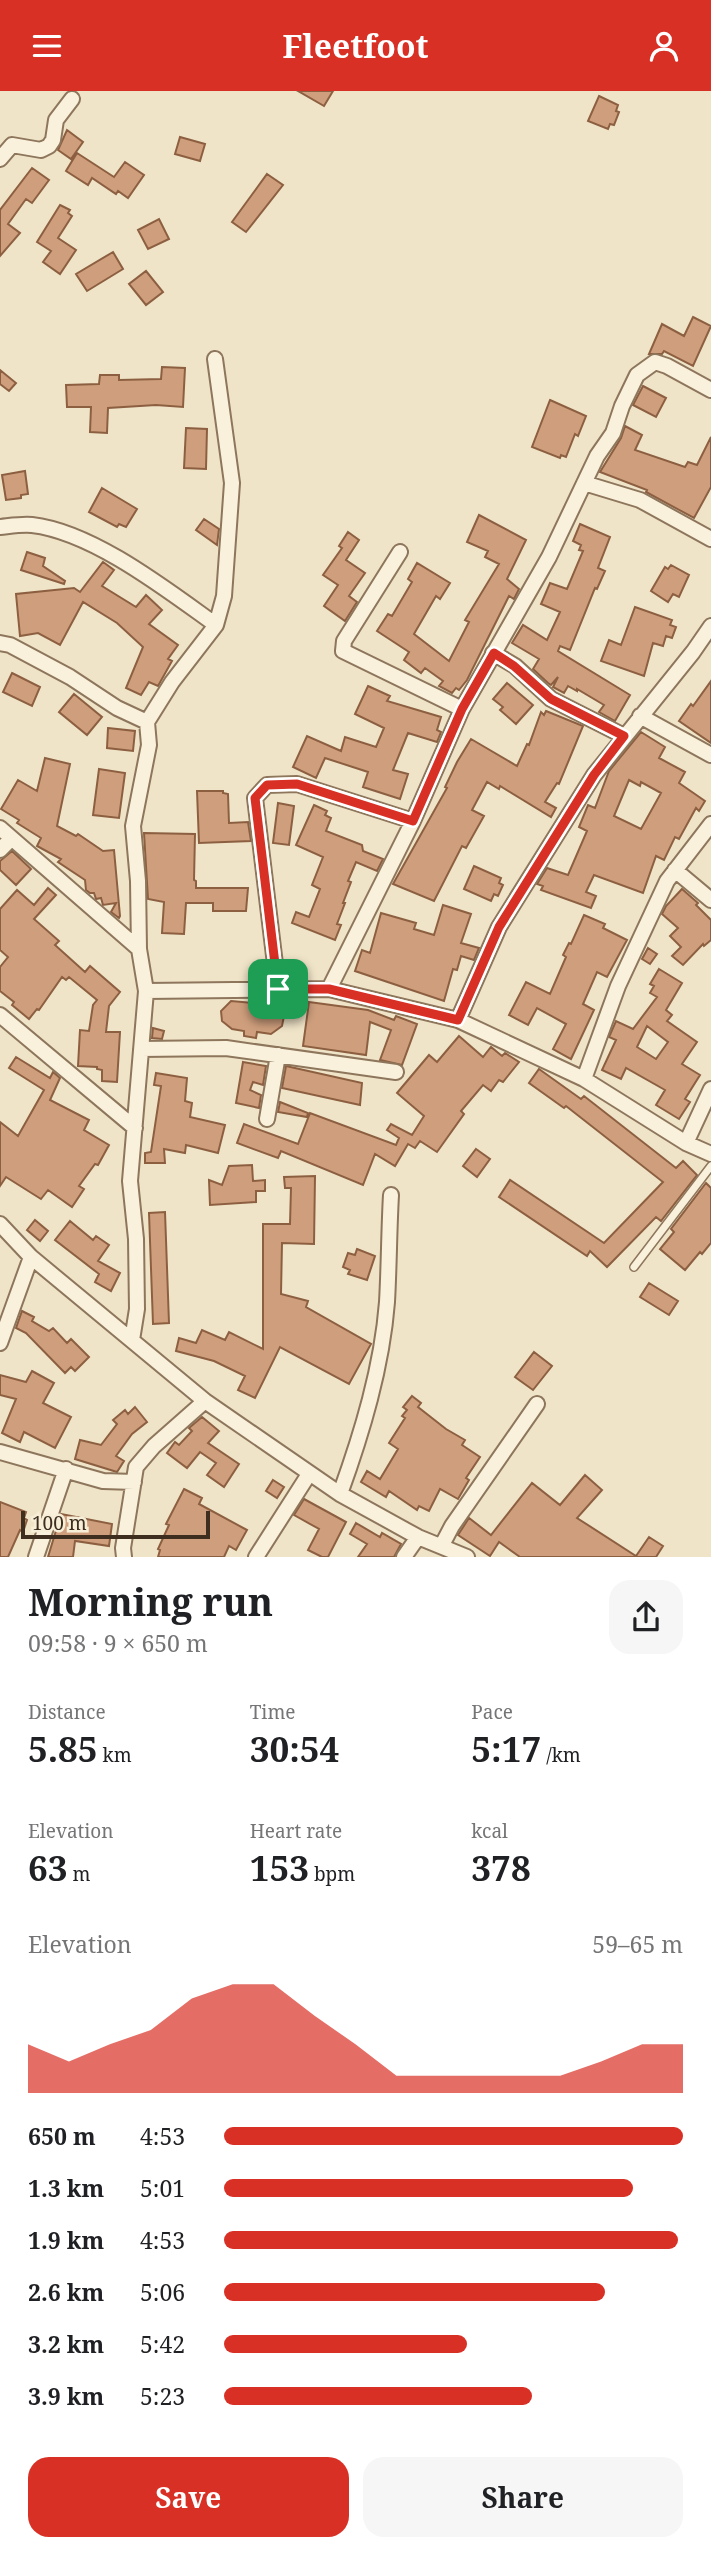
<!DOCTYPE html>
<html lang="en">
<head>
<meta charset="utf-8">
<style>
  body { margin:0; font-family:"Noto Serif",serif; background:#f6f6f6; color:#202124; height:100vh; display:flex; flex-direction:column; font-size:26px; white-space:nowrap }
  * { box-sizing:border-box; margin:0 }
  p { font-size:23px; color:#757577 }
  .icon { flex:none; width:38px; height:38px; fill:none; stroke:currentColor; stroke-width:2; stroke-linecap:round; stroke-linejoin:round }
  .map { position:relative; height:1466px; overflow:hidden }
  .panel { display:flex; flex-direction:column; background:#fff; flex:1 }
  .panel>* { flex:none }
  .scale { position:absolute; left:21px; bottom:18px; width:189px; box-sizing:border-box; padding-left:7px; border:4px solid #3d2e20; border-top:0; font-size:19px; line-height:24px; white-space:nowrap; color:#3d2e20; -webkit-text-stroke:5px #f7eed8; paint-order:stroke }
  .pin { position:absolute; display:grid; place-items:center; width:60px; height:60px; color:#fff; margin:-30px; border-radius:14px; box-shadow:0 4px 10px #0006 }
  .round { display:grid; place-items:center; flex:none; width:74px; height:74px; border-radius:21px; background:#f6f6f6 }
  .summary { display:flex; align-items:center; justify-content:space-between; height:119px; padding:0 28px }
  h1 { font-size:38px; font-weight:700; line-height:52px }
  .stats { display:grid; grid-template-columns:repeat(3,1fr); gap:10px; height:119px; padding:7px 28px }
  .stats div { display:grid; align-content:center }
  .stats b { font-size:35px; font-weight:700 }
  .stats small { font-size:19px; font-weight:400 }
  .stats p { font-size:19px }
  .chart { height:196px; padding:14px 28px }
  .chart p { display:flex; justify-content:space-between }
  .chart svg { width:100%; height:126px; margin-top:7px; fill:#d93025; opacity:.7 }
  .primary-button { display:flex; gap:14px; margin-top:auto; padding:14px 28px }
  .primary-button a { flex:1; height:80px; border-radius:21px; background:#d93025; color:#fff; font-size:28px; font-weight:700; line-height:80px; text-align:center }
  .primary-button a+a { background:#f6f6f6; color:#202124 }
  ul { padding:0 28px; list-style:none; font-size:23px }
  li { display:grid; grid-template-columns:112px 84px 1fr; align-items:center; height:52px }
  li i { height:18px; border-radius:9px; background:#d93025 }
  header { display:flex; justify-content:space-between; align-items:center; height:91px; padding:0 28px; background:#d93025; color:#fff; font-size:32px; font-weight:700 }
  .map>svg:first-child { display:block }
</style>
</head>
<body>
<header><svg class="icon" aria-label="menu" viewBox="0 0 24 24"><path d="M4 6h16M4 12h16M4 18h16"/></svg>Fleetfoot<svg class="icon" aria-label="person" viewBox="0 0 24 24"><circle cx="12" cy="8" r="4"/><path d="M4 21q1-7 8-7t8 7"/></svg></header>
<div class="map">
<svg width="711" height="1466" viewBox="0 0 711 1466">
  <rect width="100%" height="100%" fill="#f0e4c8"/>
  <path fill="#cf9f7d" stroke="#8d5f41" stroke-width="2" fill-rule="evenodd" d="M 298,0 L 333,0 L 324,15 Z
    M 599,5 L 618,14 L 616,20 L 619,21 L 614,34 L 610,33 L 608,38 L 588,30 Z
    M 67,39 L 83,51 L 71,68 L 58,59 Z
    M 180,46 L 205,53 L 200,70 L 175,63 Z
    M 77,62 L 114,86 L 125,71 L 144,84 L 128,107 L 118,100 L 116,103 L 92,87 L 88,94 L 66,80 Z
    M 32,77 L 49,89 L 32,112 L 26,108 L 8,133 L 20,142 L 0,165 L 0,119 Z
    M 267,83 L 283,94 L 246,141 L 232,131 Z
    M 60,114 L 70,119 L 68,122 L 72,125 L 58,147 L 76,159 L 60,183 L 43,171 L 51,160 L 37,151 Z
    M 159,128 L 169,148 L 148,158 L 138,139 Z
    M 113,161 L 123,178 L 87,200 L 76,183 Z
    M 146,180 L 163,201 L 146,214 L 129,193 Z
    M 693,226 L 711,235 L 693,275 L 664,260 L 662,263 L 649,263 L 662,233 L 684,245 Z
    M 162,276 L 185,277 L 183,316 L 156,314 L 108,317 L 107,342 L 90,341 L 91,316 L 67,316 L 66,294 L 99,293 L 100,284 L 119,284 L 119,289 L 161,288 Z
    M 0,279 L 16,292 L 9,300 L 0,293 Z
    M 643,295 L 666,307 L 656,326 L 633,314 Z
    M 550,309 L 586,325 L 578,345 L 575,343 L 566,366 L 561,364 L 560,367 L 532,356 Z
    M 625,335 L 642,344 L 635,359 L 685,376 L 688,371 L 697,374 L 711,346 L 711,396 L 694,427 L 646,401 L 647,399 L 600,381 L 621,347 Z
    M 186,337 L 207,338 L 206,378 L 184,377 Z
    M 25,380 L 28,403 L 21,404 L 21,407 L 6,409 L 2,384 Z
    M 102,397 L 137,418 L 126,436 L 119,433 L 117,436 L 89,421 Z
    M 479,424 L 526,449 L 507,488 L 519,498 L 514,508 L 509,505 L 467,589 L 459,599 L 456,597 L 452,602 L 439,595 L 443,590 L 425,577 L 421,582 L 404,569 L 409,561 L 377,540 L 388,523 L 392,525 L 412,491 L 408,488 L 417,472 L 450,492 L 440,508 L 436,505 L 414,543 L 449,570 L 469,531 L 465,529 L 499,473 L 485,466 L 488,460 L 467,451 Z
    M 204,428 L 219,438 L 217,454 L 196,439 Z
    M 580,433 L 610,446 L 598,477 L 605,480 L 597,498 L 595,497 L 570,559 L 560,555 L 558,560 L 630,604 L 615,630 L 599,621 L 604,614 L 577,598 L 577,600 L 568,595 L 564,602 L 553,596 L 558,586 L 551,594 L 548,592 L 533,578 L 539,568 L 512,552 L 523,534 L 547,549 L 560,521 L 541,513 L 550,492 L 567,498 L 583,460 L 579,459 L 581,454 L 573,450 Z
    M 348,441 L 359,449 L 346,469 L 365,482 L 349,505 L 357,511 L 345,530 L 324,515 L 338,494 L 323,484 L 342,457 L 339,455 Z
    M 27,461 L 45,467 L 43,475 L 65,490 L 64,493 L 21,479 Z
    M 103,471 L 114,479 L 102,495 L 136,516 L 146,504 L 162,519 L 149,533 L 178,554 L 168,568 L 172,570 L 158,595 L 149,591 L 141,604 L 126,597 L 143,556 L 117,532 L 83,511 L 60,554 L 38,542 L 20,545 L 16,503 L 74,497 L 80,501 Z
    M 671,474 L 689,484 L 679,506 L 673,503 L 668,511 L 651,500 L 665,476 L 668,478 Z
    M 635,516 L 672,529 L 670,534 L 676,536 L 672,547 L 666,545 L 663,555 L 653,552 L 644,585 L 601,570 L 609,549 L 621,554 Z
    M 12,582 L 40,596 L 32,615 L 3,601 Z
    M 711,590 L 711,652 L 679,630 L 691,613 L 693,615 Z
    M 507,592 L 533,614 L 516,633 L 500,619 L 503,616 L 493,608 Z
    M 368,595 L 390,605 L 387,610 L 441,626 L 437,639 L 441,641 L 437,651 L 408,642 L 393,679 L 408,683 L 400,708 L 363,696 L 368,681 L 325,667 L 316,687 L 293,676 L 307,645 L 341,660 L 345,646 L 376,656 L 384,637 L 355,623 Z
    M 74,603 L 102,626 L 87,644 L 59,621 Z
    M 546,620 L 583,635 L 559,693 L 557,692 L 545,711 L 556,717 L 551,726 L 500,695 L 499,698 L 487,691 L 472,719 L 484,725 L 466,757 L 462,755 L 434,810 L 393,793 L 447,697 L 445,696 L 457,671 L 471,648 L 517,675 L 527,653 L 529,654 L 541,621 L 544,624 Z
    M 108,637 L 135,640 L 133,660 L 107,657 Z
    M 641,641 L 665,656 L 659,667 L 685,681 L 679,692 L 705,710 L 699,720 L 696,717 L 679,748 L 675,746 L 664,769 L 656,765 L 643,802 L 594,784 L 586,801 L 596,805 L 591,817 L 541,799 L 543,795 L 537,793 L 547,777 L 568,784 L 587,740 L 579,736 L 588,714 L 595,717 L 609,680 ZM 629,689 L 640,695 L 641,691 L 661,702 L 641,738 L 614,725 Z
    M 45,667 L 70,673 L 57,735 L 76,745 L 78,743 L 103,760 L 114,759 L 120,825 L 119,827 L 111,821 L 116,812 L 103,814 L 101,807 L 96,808 L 94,802 L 90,802 L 86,799 L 85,789 L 58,771 L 61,768 L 37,755 L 41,747 L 17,732 L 19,729 L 1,718 L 18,689 L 37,700 Z
    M 99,678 L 125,682 L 119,727 L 93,724 Z
    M 197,700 L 223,700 L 223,702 L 228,703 L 229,732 L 248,731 L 251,750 L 199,752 Z
    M 278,712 L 294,715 L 289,754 L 273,752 Z
    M 314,714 L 327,720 L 325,724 L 331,727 L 326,740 L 362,754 L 363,760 L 383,768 L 377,780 L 356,771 L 348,790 L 351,791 L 343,812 L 345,812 L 337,833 L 341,834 L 335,849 L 292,832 L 296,821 L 309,826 L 320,798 L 312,794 L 323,766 L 296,754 Z
    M 144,742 L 195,743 L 194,789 L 196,790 L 196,797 L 248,797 L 246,820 L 213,820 L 213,812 L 186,812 L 184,843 L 162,842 L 164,811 L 148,808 Z
    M 12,760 L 31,778 L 16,794 L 0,779 L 0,770 Z
    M 474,775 L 501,787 L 499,792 L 503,794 L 498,805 L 494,803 L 491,810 L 464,798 Z
    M 48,797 L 56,804 L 34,828 L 59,850 L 55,854 L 85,881 L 90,875 L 120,901 L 109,915 L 106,941 L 120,941 L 117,991 L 102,990 L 102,979 L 97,978 L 97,976 L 78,975 L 80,939 L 89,940 L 93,914 L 97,909 L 69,886 L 66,889 L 62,886 L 39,919 L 37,918 L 29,928 L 12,914 L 14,911 L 0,900 L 0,876 L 8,866 L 0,859 L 0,818 L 17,799 L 34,814 Z
    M 682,798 L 698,812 L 696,814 L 711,829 L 711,849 L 704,855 L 703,853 L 683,874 L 672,865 L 681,856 L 670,845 L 678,837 L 662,823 L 666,815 Z
    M 443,814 L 471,823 L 461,852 L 479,857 L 474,869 L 461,865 L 457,879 L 453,878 L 444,910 L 355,880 L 362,859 L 370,862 L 381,822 L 416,832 L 414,838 L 434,844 Z
    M 584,824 L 605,833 L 603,837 L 627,849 L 607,886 L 597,881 L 583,913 L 594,919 L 571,968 L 553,958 L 566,933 L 537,917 L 528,934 L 509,924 L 526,891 L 550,903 L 566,866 L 563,864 L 569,852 L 571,853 Z
    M 648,857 L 657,863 L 650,873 L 642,868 Z
    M 659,878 L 682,892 L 666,919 L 672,924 L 667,930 L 697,951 L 682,973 L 700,984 L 685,1008 L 690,1011 L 679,1028 L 656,1014 L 665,999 L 626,977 L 621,988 L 602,979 L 616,949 L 609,946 L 616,930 L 633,938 L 657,906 L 650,902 L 654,895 L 650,893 ZM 647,935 L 668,951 L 656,968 L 637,956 Z
    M 231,910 L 275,914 L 284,925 L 282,935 L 271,943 L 257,941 L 256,947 L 244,945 L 244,940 L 232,938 L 222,930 L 221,920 Z
    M 309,911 L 368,919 L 394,929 L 396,925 L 417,933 L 402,974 L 380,969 L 391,939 L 370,931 L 366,964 L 303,955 Z
    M 153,937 L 164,940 L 162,948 L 152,947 Z
    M 459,945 L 483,966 L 491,956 L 502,965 L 505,962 L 519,971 L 503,991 L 499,989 L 491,1000 L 483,994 L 461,1020 L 464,1023 L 437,1061 L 420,1050 L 415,1057 L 408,1053 L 395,1075 L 375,1063 L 363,1094 L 281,1060 L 278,1067 L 237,1052 L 244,1033 L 298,1053 L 310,1022 L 396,1054 L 399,1047 L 387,1039 L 391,1033 L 412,1044 L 424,1025 L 397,1002 L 429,964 L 437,971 Z
    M 16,966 L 50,987 L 53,981 L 60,987 L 50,1009 L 89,1029 L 84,1039 L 109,1054 L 98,1074 L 95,1073 L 79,1095 L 84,1098 L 72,1116 L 48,1099 L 41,1108 L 6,1086 L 0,1095 L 0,1031 L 18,1045 L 44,999 L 9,977 Z
    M 243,971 L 266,975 L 263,994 L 253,991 L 250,999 L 261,1004 L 259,1017 L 236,1012 Z
    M 286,975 L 362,992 L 360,1014 L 282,997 Z
    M 539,978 L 581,1008 L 584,1005 L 676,1077 L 683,1070 L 697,1084 L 661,1130 L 656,1126 L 607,1176 L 590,1160 L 587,1165 L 499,1106 L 510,1089 L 604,1152 L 663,1091 L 566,1015 L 564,1017 L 529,992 Z
    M 156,982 L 187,987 L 185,1010 L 192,1012 L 190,1026 L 225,1034 L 218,1062 L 186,1054 L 185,1062 L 164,1058 L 165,1072 L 145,1072 L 145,1062 L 151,1061 L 161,995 L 154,994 Z
    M 280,1011 L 308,1022 L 307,1026 L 278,1021 Z
    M 476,1058 L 490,1068 L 477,1086 L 463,1075 Z
    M 252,1074 L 253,1090 L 265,1089 L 265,1100 L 256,1100 L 256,1111 L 210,1114 L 209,1089 L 222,1094 L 229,1075 Z
    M 315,1085 L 314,1153 L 282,1152 L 281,1203 L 308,1210 L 306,1216 L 371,1253 L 349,1293 L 280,1256 L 255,1307 L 238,1299 L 245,1285 L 214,1270 L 176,1260 L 179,1247 L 196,1252 L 202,1239 L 225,1249 L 229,1241 L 263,1258 L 263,1133 L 290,1133 L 291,1097 L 285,1097 L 284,1086 Z
    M 706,1092 L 711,1097 L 711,1152 L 702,1163 L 700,1161 L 685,1179 L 660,1158 L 674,1141 L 671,1138 Z
    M 165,1121 L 169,1232 L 153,1233 L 149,1122 Z
    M 35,1129 L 48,1140 L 40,1150 L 27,1139 Z
    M 70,1130 L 93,1149 L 96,1145 L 109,1154 L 98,1170 L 120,1182 L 111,1200 L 95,1191 L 99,1183 L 55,1149 Z
    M 357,1158 L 375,1165 L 367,1189 L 348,1183 L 350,1179 L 343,1176 L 348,1162 L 355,1164 Z
    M 649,1192 L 678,1210 L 669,1224 L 640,1206 Z
    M 22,1220 L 34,1226 L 32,1230 L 49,1240 L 53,1237 L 67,1252 L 71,1248 L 89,1266 L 75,1280 L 71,1276 L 65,1282 L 26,1242 L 16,1237 Z
    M 534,1261 L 552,1275 L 533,1299 L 515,1286 Z
    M 32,1280 L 54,1292 L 43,1312 L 71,1326 L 55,1357 L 24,1341 L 20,1351 L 2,1342 L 16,1308 L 0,1304 L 0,1284 L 26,1291 Z
    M 412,1305 L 421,1312 L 418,1316 L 446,1338 L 465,1349 L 462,1354 L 480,1366 L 466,1387 L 469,1389 L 458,1408 L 440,1398 L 429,1420 L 419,1415 L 417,1419 L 389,1400 L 386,1406 L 361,1391 L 367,1380 L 380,1388 L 398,1358 L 389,1352 L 405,1327 L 402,1325 L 407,1319 L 403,1316 Z
    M 135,1316 L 147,1331 L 132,1343 L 116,1365 L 124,1370 L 117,1381 L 75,1368 L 80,1349 L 101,1354 L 117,1333 L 113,1329 L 125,1319 L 128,1323 Z
    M 202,1326 L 219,1340 L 208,1352 L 239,1373 L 224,1396 L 207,1384 L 216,1372 L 200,1361 L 187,1377 L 167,1362 L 175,1351 L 179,1354 L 192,1340 L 189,1337 Z
    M 585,1384 L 602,1399 L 577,1427 L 636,1465 L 649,1446 L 663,1455 L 656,1466 L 520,1466 L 499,1451 L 490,1465 L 458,1444 L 469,1427 L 491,1444 L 532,1392 L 560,1414 Z
    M 273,1389 L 284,1396 L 277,1407 L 266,1400 Z
    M 184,1398 L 202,1407 L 199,1413 L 247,1439 L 236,1459 L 229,1455 L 224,1466 L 158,1466 L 160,1459 L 158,1458 L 169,1434 L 166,1433 Z
    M 304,1408 L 346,1431 L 328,1466 L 322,1466 L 308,1459 L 319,1438 L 294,1424 Z
    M 0,1411 L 26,1421 L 24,1427 L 27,1429 L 23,1441 L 20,1439 L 8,1466 L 0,1466 Z
    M 61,1423 L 112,1433 L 109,1455 L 75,1450 L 73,1466 L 48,1466 Z
    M 356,1432 L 380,1446 L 382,1442 L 401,1453 L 394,1466 L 358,1466 L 367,1453 L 350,1443 Z"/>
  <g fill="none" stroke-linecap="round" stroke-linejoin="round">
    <g stroke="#8d765c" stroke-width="10">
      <path id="lane" d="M 634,1176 L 711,1075"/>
    </g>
    <g stroke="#8d765c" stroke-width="18">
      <path id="street" d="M 0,68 L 12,54 L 41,59 L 49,55 L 53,49 L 56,29 L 72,8
        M 584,392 L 640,409 L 711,448
        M 0,436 C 10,435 22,433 32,434 C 93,441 167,499 216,534
        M 400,461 L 344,550 L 343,560 L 462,618
        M 0,552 L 10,554 L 70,586 L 117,617 L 147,631
        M 493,562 L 515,575 L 551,608 L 624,645
        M 640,625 L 711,664
        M 0,737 L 139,858
        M 0,759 L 11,748
        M 675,779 L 711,809
        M 278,898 L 255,707 L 267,694 L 297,693 L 413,730
        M 329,898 L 413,730 L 462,618 L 549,466 L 597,365 L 613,342 L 622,315 L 637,284 L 655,271 L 667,275 L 711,299
        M 146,900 L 329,898 L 458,929 L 584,988 L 686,1052 L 711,1063
        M 0,924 L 135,1037
        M 458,929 L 499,836 L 594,684 L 693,561 L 711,535
        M 141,958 L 226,957 L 396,981
        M 584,988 L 618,895 L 667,790 L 711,733
        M 267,1028 L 278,964
        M 686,1052 L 711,998
        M 0,1133 L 31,1166 L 205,1310 L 340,1403 L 418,1446 L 467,1466
        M 132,1249 L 137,1218 L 136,1148 L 130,1090 L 146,900 L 139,858 L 138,790 L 133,735 L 149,654 L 147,631 L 172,591 L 216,534 L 224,505 L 232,392 L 215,268
        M 0,1252 L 31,1166
        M 0,1361 L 103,1390 L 134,1391
        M 340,1403 C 362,1342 382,1276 387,1211 C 389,1175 389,1139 391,1104
        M 442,1454 L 452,1435 L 537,1313
        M 36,1466 L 66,1378
        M 124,1466 L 123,1457 L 136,1376 L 154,1355 L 205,1310
        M 256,1466 L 309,1383
        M 404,1466 L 418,1446"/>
    </g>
    <use href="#lane" stroke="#faf1dc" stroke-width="7"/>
    <use href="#street" stroke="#faf1dc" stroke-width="14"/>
  </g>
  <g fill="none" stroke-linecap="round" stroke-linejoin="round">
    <g stroke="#fff" stroke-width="14">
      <path id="route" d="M 494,562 L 514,575 L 551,608 L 624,645 L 594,684 L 499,836 L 458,929 L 329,898 L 278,898 L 255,707 L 267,694 L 297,693 L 413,730 L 462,618 Z"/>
    </g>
    <use href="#route" stroke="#d93025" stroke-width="9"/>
  </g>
</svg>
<div class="scale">100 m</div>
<div class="pin" style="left:278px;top:898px;background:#1e9e55"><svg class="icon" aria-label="arrive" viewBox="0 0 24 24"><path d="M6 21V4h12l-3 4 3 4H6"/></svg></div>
</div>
<section class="panel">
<div class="summary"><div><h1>Morning run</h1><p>09:58 · 9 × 650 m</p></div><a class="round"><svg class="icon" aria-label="share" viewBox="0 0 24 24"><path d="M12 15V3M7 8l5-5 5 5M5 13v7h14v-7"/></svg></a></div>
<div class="stats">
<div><p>Distance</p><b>5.85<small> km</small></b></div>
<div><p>Time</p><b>30:54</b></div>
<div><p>Pace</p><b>5:17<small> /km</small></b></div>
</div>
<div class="stats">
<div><p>Elevation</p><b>63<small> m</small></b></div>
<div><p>Heart rate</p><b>153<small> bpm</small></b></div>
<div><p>kcal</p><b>378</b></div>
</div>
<div class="chart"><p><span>Elevation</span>59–65 m</p>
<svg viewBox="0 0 160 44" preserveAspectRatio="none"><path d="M0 44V27L10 33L20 27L30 22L40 11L50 6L60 6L70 17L80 27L90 38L100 38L110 38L120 38L130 38L140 33L150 27L160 27V44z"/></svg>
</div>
<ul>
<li><b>650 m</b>4:53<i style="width:100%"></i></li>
<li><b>1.3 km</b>5:01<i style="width:89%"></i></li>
<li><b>1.9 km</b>4:53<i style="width:99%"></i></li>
<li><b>2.6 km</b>5:06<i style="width:83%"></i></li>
<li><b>3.2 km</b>5:42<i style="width:53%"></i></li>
<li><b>3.9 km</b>5:23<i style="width:67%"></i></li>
</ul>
<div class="primary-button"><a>Save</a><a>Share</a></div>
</section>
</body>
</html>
